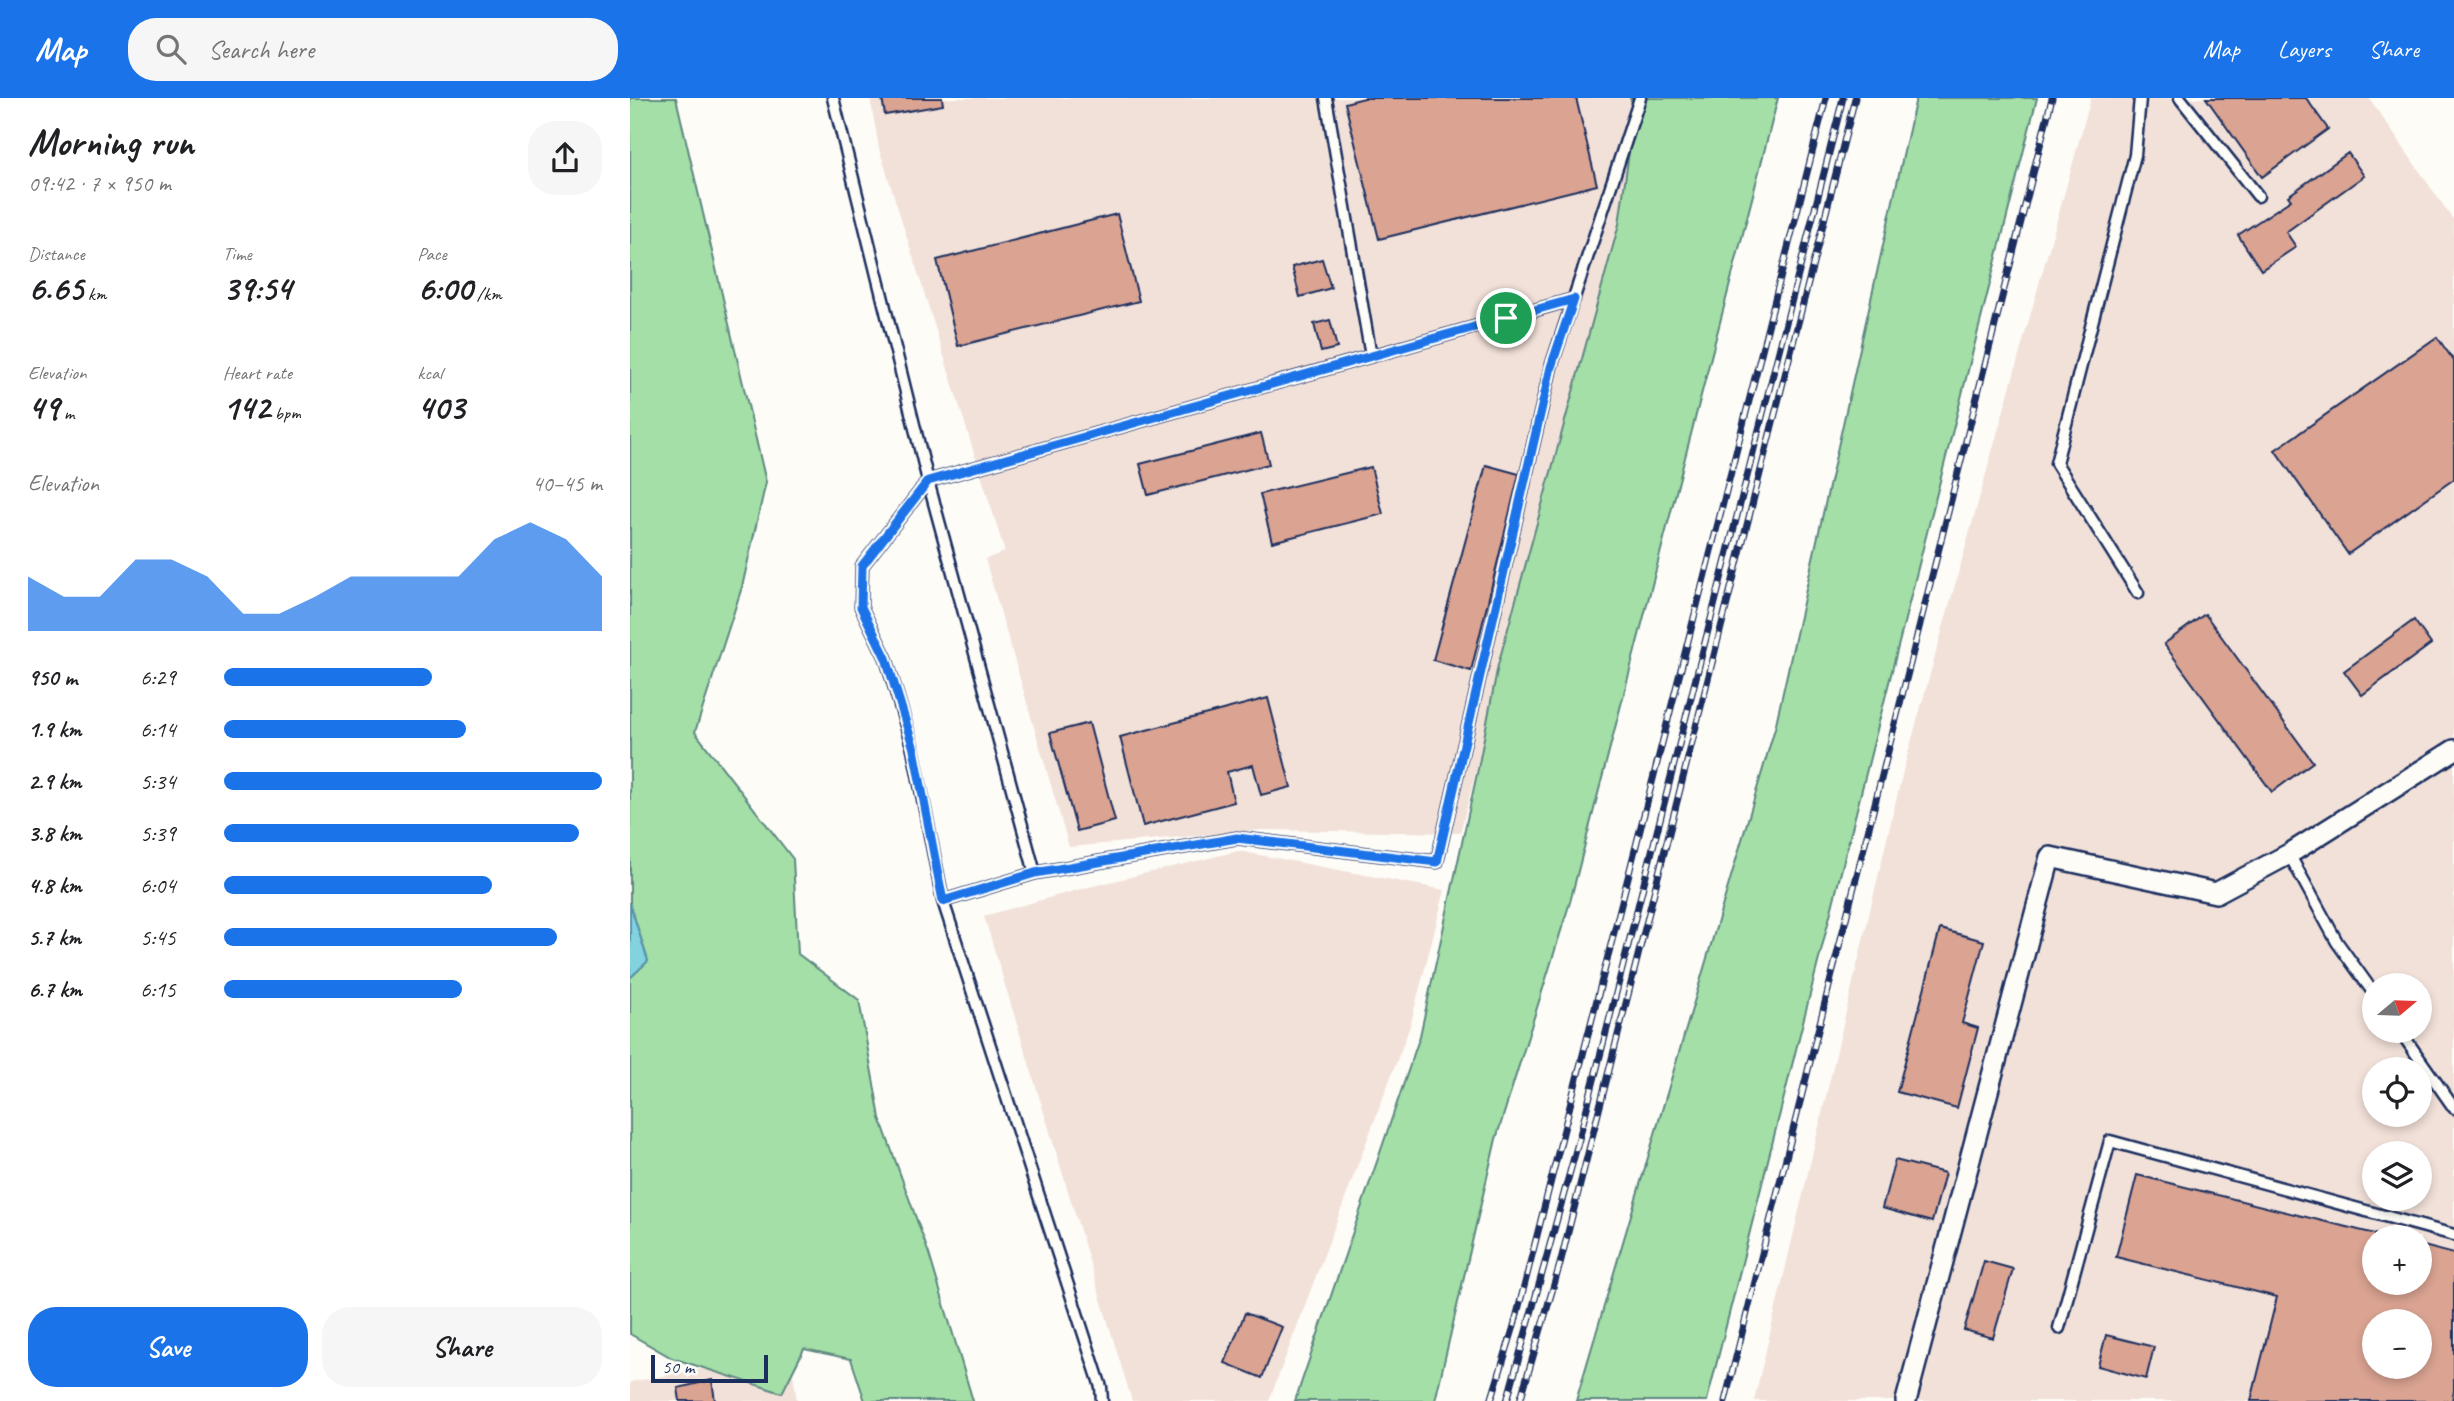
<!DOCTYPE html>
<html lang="en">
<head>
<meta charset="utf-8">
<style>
  body { margin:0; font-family:Caveat,sans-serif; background:#f6f6f6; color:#202124; height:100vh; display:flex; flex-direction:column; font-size:26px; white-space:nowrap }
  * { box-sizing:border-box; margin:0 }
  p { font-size:23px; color:#757577 }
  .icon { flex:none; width:38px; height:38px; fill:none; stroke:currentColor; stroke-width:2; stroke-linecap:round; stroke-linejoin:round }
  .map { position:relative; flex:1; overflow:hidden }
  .details { display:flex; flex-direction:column; background:#fff; width:630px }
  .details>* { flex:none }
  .needle { width:46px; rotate:71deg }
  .buttons { position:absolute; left:1732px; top:875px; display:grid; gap:14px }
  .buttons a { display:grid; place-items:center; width:70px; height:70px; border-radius:50%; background:#fff; box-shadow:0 4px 10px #0003; font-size:35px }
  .scale { position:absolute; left:21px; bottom:18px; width:117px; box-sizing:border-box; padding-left:7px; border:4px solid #1b2f5e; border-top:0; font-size:19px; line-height:24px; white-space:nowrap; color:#1b2f5e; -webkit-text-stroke:5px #fdfcf7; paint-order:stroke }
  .pin { position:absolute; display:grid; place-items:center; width:60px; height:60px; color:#fff; margin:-30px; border:4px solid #fff; border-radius:50%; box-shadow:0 2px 7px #0007 }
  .round { display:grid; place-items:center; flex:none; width:74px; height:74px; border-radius:28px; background:#f6f6f6 }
  .head { display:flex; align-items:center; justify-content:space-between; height:119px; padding:0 28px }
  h1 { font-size:38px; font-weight:600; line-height:52px }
  .figures { display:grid; grid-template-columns:repeat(3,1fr); gap:10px; height:119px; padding:7px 28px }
  .figures div { display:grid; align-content:center }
  .figures b { font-size:35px; font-weight:600 }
  .figures small { font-size:19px; font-weight:400 }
  .figures p { font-size:19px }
  .chart { height:196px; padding:14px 28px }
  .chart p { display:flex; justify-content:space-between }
  .chart svg { width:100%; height:126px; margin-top:7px; fill:#1a73e8; opacity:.7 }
  .button { display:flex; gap:14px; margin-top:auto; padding:14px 28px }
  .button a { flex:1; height:80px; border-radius:28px; background:#1a73e8; color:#fff; font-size:28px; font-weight:600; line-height:80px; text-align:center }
  .button a+a { background:#f6f6f6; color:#202124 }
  ul { padding:0 28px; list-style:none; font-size:23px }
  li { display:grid; grid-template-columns:112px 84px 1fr; align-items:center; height:52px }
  li i { height:18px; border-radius:9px; background:#1a73e8 }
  header { display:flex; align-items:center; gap:42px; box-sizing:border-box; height:98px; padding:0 35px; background:#1a73e8; color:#fff }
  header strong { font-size:33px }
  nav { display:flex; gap:38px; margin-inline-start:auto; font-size:24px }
  .search { width:490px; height:63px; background:#f6f6f6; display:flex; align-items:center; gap:18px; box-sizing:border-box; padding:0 24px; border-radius:28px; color:#757577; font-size:26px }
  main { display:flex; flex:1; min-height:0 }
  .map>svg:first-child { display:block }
</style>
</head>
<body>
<header>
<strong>Map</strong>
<div class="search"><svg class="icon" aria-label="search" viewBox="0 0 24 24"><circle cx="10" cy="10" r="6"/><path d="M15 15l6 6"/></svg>Search here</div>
<nav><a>Map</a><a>Layers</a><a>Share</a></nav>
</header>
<main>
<section class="details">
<div class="head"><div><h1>Morning run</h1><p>09:42 · 7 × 950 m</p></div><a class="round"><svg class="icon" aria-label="share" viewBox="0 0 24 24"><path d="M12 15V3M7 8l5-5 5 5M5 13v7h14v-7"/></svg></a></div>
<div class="figures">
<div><p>Distance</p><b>6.65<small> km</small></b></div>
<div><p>Time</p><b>39:54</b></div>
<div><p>Pace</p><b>6:00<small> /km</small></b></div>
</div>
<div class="figures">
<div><p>Elevation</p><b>49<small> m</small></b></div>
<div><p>Heart rate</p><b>142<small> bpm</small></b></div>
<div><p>kcal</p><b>403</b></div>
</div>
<div class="chart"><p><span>Elevation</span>40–45 m</p>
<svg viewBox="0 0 160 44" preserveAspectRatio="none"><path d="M0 44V25L10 32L20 32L30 19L40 19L50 25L60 38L70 38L80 32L90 25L100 25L110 25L120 25L130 12L140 6L150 12L160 25V44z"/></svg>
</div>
<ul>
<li><b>950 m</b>6:29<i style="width:55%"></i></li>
<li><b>1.9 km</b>6:14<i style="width:64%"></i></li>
<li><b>2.9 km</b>5:34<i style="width:100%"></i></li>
<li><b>3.8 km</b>5:39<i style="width:94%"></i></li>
<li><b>4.8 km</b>6:04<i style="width:71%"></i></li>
<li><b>5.7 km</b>5:45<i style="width:88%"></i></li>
<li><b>6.7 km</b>6:15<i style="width:63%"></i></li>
</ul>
<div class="button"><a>Save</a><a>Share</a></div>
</section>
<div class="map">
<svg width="1824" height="1303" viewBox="0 0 1824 1303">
  <rect width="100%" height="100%" fill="#fdfcf7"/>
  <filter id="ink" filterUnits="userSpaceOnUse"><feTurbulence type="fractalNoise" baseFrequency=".0143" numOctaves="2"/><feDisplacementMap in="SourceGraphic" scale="14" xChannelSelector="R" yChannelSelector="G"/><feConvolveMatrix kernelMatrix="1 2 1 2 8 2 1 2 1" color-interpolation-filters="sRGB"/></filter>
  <g filter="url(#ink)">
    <path fill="#f2e1d9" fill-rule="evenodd" d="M 240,0 L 1022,0 L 830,735 L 631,732 L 439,749 L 355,461 L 375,454 L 249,50 Z
      M 1461,0 L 1739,0 L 1824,123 L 1824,1303 L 1124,1303 L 1273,673 ZM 1745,887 L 1790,887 L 1790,933 L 1745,933 ZM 1745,971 L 1790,971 L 1790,1017 L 1745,1017 ZM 1745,1055 L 1790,1055 L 1790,1101 L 1745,1101 ZM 1745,1139 L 1790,1139 L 1790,1185 L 1745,1185 ZM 1745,1223 L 1790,1223 L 1790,1269 L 1745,1269 Z
      M 608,753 L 815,792 L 780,928 L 639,1303 L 502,1303 L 354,818 L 451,791 Z
      M 160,1255 L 167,1303 L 0,1303 L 0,1284 Z"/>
    <path fill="#a3dfa6" stroke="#5f8782" stroke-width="2" d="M 0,0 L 46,0 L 136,384 L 112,489 L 65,634 L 163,761 L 168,856 L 229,902 L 250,1020 L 299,1156 L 343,1303 L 235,1303 L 221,1261 L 174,1251 L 152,1295 L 42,1260 L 0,1236 L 0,880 L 18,863 L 0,806 Z
      M 1000,0 L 1148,0 L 940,804 L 866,1041 L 805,1303 L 665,1303 L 790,938 L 848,671 L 868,567 L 989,126 L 1005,11 Z
      M 1286,0 L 1407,0 L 1077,1303 L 946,1303 L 1145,630 Z"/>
    <path fill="#82d2df" stroke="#5991ab" stroke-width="2" d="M 0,806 L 18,863 L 0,880 Z"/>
    <path fill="#daa392" stroke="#1b2f5e" stroke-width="2" fill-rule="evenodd" d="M 252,0 L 312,0 L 313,7 L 255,17 Z
      M 734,0 L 946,0 L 967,87 L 749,141 L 715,5 Z
      M 1576,0 L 1676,0 L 1698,31 L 1632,79 Z
      M 1718,55 L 1734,78 L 1656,134 L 1666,149 L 1631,172 L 1608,137 L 1661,102 L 1658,98 Z
      M 487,116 L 509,203 L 328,248 L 307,162 Z
      M 692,161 L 701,190 L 670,199 L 662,169 Z
      M 700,222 L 707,250 L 691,254 L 684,226 Z
      M 1807,239 L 1824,263 L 1824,381 L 1718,456 L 1645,352 Z
      M 631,335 L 639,366 L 518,397 L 510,366 Z
      M 856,367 L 889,376 L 841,573 L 803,562 Z
      M 741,369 L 753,416 L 642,444 L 630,396 Z
      M 1575,516 L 1683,664 L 1642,694 L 1534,546 Z
      M 1784,522 L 1801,546 L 1732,597 L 1714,573 Z
      M 638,600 L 661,689 L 631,697 L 623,667 L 597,674 L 604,704 L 513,728 L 490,639 Z
      M 459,625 L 485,723 L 447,733 L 420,635 Z
      M 1310,831 L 1354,843 L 1332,925 L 1348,930 L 1327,1010 L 1267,994 Z
      M 1265,1062 L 1315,1075 L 1302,1124 L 1252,1110 Z
      M 1507,1077 L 1745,1136 L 1745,1185 L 1790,1185 L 1790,1147 L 1824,1156 L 1824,1293 L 1822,1303 L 1621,1303 L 1647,1199 L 1486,1159 ZM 1745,1223 L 1790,1223 L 1790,1269 L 1745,1269 Z
      M 1354,1163 L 1383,1171 L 1363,1240 L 1334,1232 Z
      M 615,1215 L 652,1229 L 632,1280 L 595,1265 Z
      M 1476,1237 L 1524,1249 L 1516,1281 L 1468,1268 Z
      M 82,1282 L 85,1303 L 50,1303 L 48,1290 Z"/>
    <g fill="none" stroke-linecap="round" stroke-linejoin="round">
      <g stroke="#1b2f5e" stroke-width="15">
        <path id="lane" d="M 203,0 L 299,387
          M 696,0 L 741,258
          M 1550,0 L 1628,98
          M 298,383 L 405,775 L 607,740 L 807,764 L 921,269 L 1010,0
          M 1508,495 L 1426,365 L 1505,57 L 1510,0
          M 1659,756 L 1707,844 L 1745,897
          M 405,775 L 313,803 L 471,1289 L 472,1303
          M 313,803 L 283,651 L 256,560 L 231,509 L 232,468 L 298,383 L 944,201
          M 1770,933 L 1824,1010
          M 1429,1230 L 1480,1043 L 1824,1137"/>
      </g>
      <g stroke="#1b2f5e" stroke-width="24">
        <path id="street" d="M 1276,1303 L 1420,759 L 1586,795 L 1659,756 L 1824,652"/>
      </g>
      <use href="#lane" stroke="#fdfcf7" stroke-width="10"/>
      <use href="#street" stroke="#fdfcf7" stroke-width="19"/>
      <g stroke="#1b2f5e" stroke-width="7">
        <path id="rail" d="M 861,1303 L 884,1228 L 1196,0
          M 877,1303 L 949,1041 L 1213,0
          M 890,1303 L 930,1166 L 1225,0
          M 1095,1303 L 1422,0"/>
      </g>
      <use href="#rail" stroke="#fdfcf7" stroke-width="4.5" stroke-dasharray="13" stroke-linecap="butt"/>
    </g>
  </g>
  <g fill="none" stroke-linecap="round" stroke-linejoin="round" filter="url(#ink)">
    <g stroke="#fff" stroke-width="14">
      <path id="route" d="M 944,201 L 921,269 L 807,764 L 607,740 L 405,775 L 313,803 L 284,651 L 256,560 L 231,509 L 232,468 L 298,383 Z"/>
    </g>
    <use href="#route" stroke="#1a73e8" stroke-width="9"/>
  </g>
</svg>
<div class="buttons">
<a><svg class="needle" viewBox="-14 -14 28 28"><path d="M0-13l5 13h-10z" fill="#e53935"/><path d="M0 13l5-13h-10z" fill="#757577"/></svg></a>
<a><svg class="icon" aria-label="locate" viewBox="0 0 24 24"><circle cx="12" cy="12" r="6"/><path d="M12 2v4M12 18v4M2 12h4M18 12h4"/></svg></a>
<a><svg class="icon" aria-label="layers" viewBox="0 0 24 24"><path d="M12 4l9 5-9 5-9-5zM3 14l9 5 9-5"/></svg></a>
<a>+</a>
<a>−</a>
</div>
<div class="scale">50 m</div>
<div class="pin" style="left:876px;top:220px;background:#1e9e55"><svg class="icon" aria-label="arrive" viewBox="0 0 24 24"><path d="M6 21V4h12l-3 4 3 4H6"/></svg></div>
</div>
</main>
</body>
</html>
